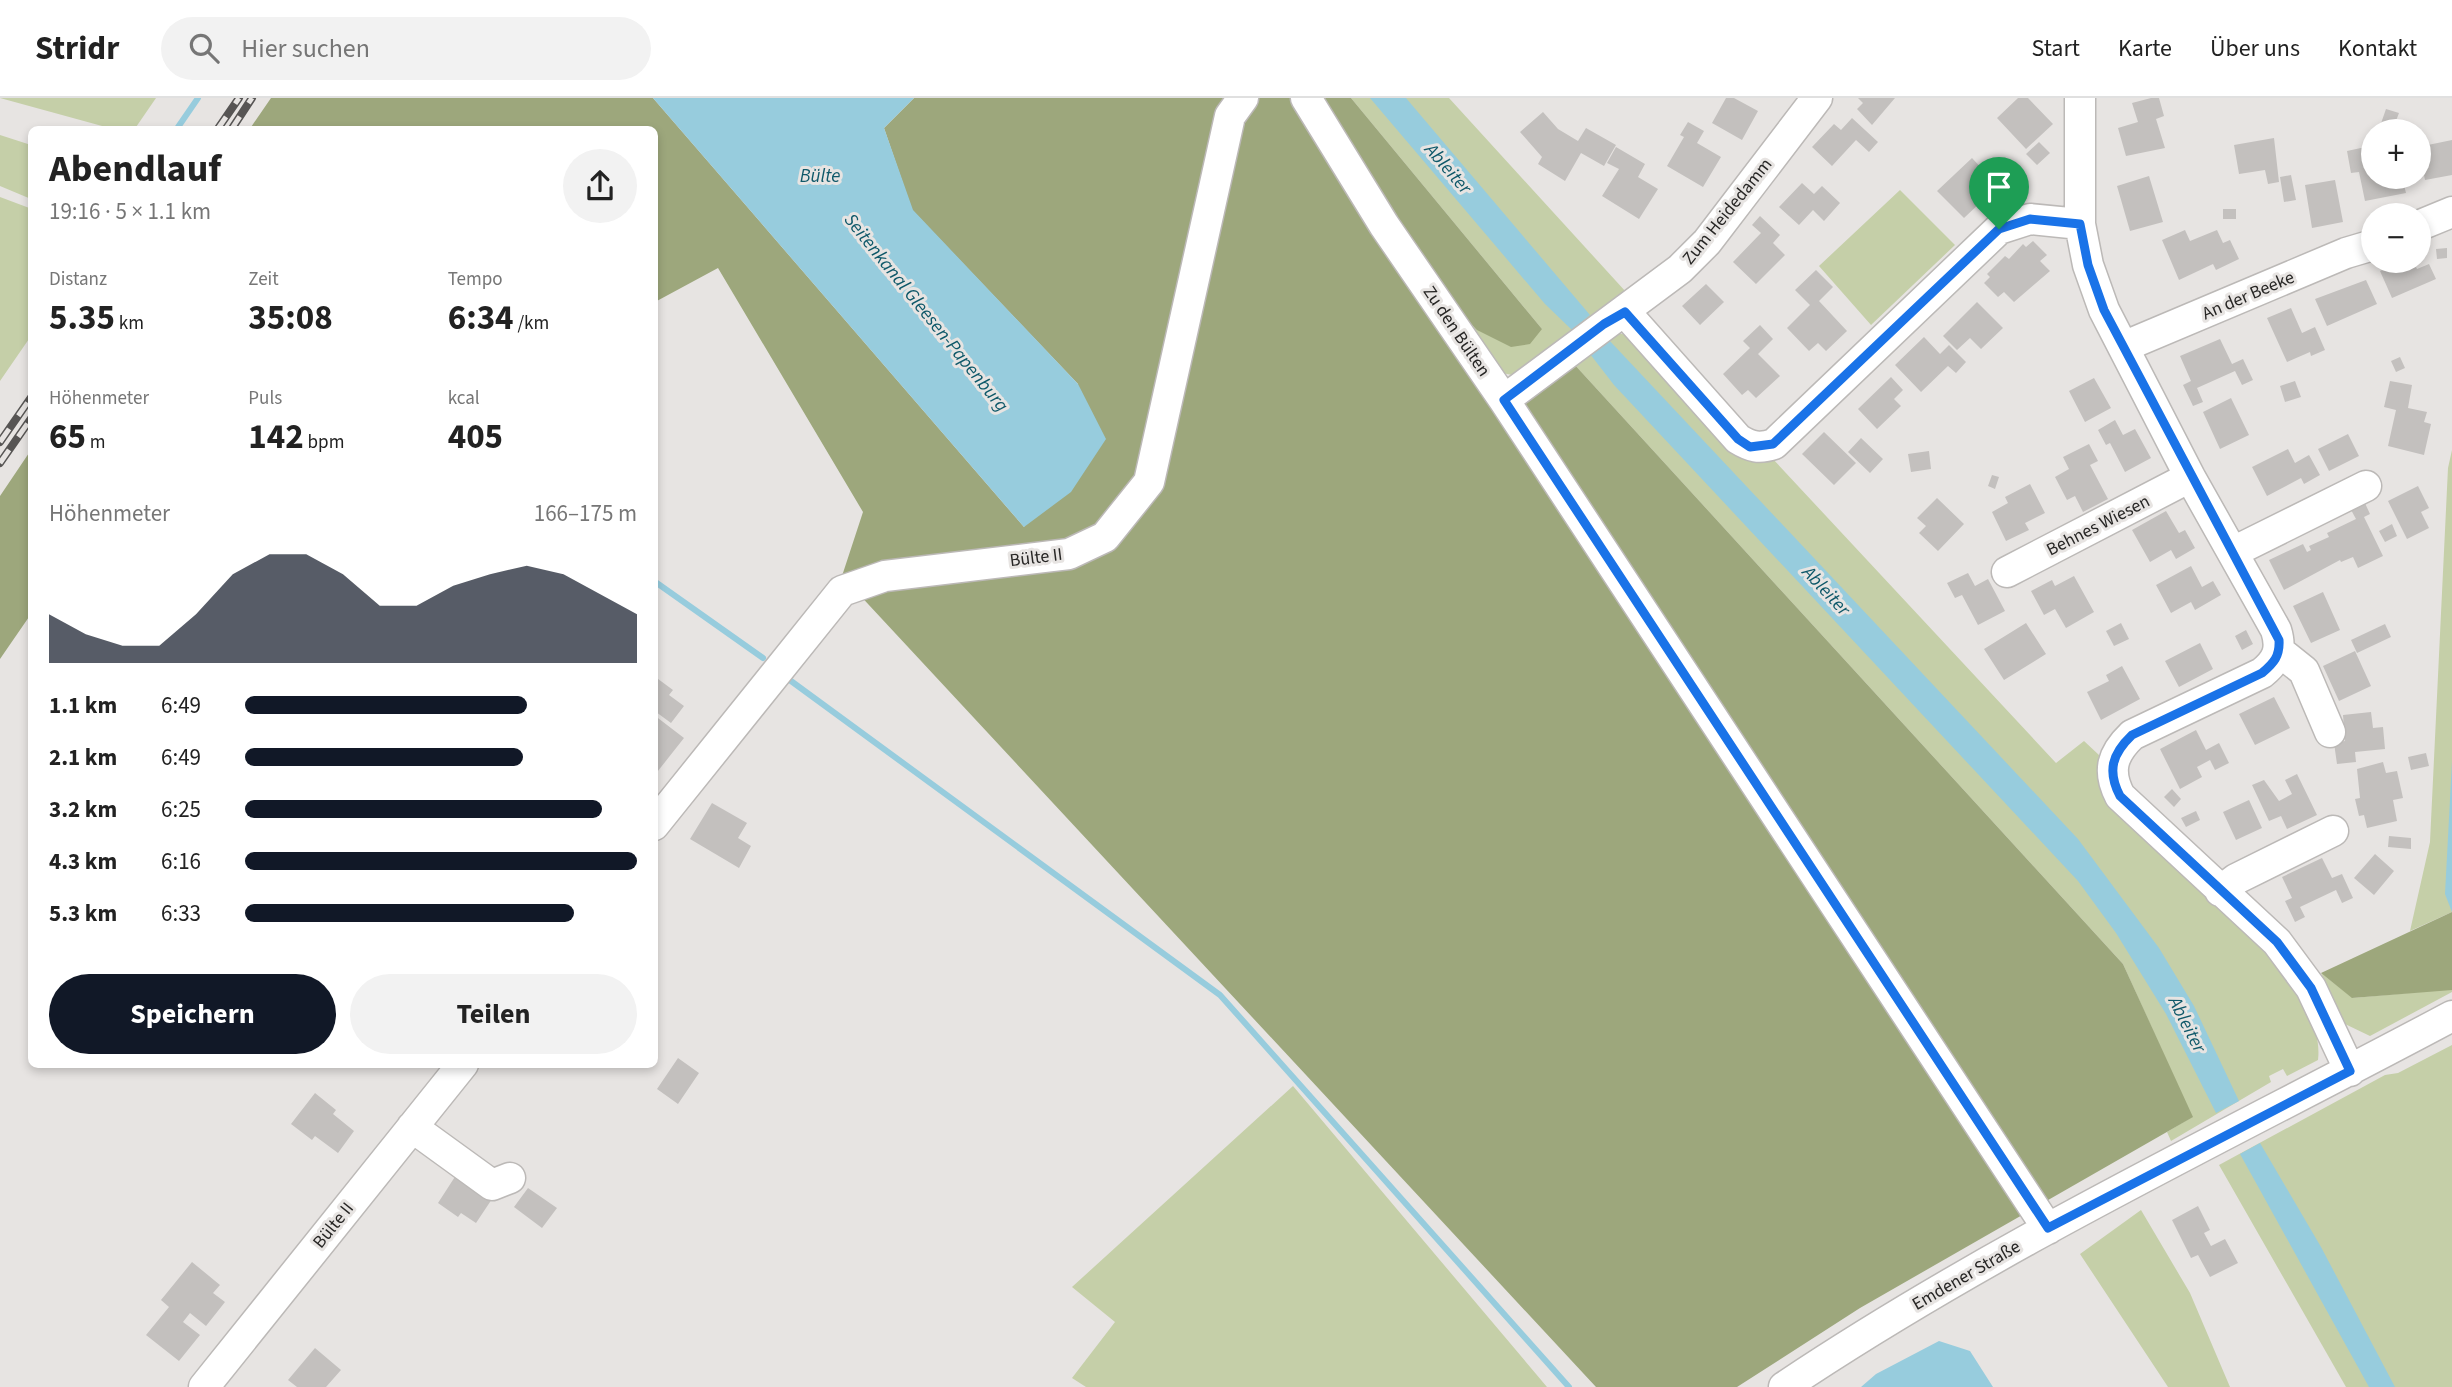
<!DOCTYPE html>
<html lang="de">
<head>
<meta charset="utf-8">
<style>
  body { margin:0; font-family:"Source Sans 3",sans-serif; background:#f2f2f2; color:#222; height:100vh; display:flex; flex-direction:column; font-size:26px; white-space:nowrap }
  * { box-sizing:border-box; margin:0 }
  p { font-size:23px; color:#767676 }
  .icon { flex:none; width:38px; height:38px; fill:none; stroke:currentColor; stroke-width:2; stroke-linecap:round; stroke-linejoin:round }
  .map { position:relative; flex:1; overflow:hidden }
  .side { position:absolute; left:28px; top:28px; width:630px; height:942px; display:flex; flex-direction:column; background:#fff; border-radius:10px; box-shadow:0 4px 10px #0003 }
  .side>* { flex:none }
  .controls { position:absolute; left:2361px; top:21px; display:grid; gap:14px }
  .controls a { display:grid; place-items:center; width:70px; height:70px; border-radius:50%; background:#fff; box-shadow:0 4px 10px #0003; font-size:35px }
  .pin { position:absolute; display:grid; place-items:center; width:60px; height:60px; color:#fff; margin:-72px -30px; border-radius:50% 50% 50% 0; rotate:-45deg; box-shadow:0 0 7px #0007 }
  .pin .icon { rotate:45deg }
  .round { display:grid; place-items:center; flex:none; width:74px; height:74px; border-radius:37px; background:#f2f2f2 }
  .overview { display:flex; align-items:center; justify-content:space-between; height:119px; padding:0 21px }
  h1 { font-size:38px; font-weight:700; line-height:52px }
  .figures { display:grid; grid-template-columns:repeat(3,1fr); gap:10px; height:119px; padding:7px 21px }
  .figures div { display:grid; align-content:center }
  .figures b { font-size:35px; font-weight:700 }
  .figures small { font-size:19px; font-weight:400 }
  .figures p { font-size:19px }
  .chart { height:196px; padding:14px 21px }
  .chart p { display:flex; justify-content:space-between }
  .chart svg { width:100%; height:126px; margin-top:7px; fill:#111827; opacity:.7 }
  .button { display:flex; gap:14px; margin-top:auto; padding:14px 21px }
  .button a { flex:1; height:80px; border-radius:42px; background:#111827; color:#fff; font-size:28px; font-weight:700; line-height:80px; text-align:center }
  .button a+a { background:#f2f2f2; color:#222 }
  ul { padding:0 21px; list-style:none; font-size:23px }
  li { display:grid; grid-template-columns:112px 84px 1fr; align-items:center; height:52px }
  li i { height:18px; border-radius:9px; background:#111827 }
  header { display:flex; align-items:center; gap:42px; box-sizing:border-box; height:98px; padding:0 35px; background:#fff; border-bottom:2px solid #e0e0e0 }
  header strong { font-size:33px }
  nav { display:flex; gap:38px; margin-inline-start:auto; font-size:24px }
  .search { width:490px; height:63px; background:#f2f2f2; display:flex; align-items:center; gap:18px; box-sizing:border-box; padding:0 24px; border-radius:38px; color:#767676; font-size:26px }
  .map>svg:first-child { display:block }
</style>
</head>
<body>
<header>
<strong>Stridr</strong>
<div class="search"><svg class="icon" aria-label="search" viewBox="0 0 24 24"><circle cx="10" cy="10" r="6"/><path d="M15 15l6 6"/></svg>Hier suchen</div>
<nav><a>Start</a><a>Karte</a><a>Über uns</a><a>Kontakt</a></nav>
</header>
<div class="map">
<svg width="2452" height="1289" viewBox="0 0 2452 1289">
  <rect width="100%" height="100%" fill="#e7e4e2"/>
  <path fill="#c5cfa8" d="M 0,0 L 156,0 L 134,32 L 113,31 Z
    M 1351,0 L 1449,0 L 1626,194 L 1512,277 L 1502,275 L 1444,198 L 1542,231 Z
    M 0,37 L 31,47 L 31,101 L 0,88 Z
    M 1900,92 L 1955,147 L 1871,227 L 1819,168 Z
    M 0,99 L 32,111 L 31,238 L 0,283 Z
    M 1617,235 L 1627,237 L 1772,360 L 2056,665 L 2084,643 L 2099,657 L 2098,681 L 2101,694 L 2260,849 C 2286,878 2323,920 2318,962 L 2287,978 L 2283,971 L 2269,978 L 2271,984 L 2171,1043 L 2167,1034 L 2192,1019 L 2123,866 L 1574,266 Z
    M 2452,352 L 2452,814 L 2410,833 L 2430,744 L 2448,370 Z
    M 2321,875 L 2353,900 L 2452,891 L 2452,894 L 2370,938 L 2345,926 Z
    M 2452,947 L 2452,1289 L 2346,1289 L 2219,1067 L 2385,977 L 2398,975 Z
    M 1293,988 L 1547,1289 L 1086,1289 L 1072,1280 L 1115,1224 L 1072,1189 Z
    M 2141,1112 L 2190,1195 L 2230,1289 L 2168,1289 L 2080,1156 Z"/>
  <path fill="#9da77c" d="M 271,0 L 653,0 L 1024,429 L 1078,286 L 912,112 L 884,30 L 914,0 L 1302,0 L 1504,319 L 1574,266 L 2123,866 L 2193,1019 L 1860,1210 L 1737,1289 L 1596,1289 L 842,478 L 863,414 L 718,170 L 655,204 L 654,32 L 249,32 Z
    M 1318,0 L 1351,0 L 1542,231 L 1530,246 L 1511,249 L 1477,232 L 1444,198 Z
    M 31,352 L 31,516 L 0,561 L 0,398 Z
    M 2452,814 L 2452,892 L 2352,900 L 2321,875 Z"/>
  <path fill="#97ccdd" d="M 653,0 L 914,0 L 884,30 L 913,112 L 1078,286 L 1106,341 L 1071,394 L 1024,429 Z
    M 1370,0 L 1406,0 L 1590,217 L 1572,232 L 1545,206 Z
    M 1608,241 L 2078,741 L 2159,850 L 2194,908 L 2239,1003 L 2216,1015 L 2166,916 L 2116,835 L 2078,783 L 1614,287 L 1590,256 Z
    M 2452,663 L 2452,814 L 2445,796 Z
    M 2260,1045 L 2321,1149 L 2395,1289 L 2369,1289 L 2240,1056 Z
    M 1939,1243 L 1970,1253 L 1993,1289 L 1861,1289 L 1876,1276 Z"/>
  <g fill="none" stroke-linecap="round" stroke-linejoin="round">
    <path stroke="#97ccdd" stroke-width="6" d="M 176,32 L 198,0
      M 654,483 L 763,560
      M 791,583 L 1220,897 L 1569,1289"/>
  </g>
  <path fill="#c3c0be" d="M 1726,0 L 1734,0 L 1758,13 L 1742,42 L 1712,25 Z
    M 1858,0 L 1895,0 L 1872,27 L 1857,11 L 1863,5 Z
    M 2018,0 L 2028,0 L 2053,26 L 2026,51 L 1997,20 Z
    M 2151,0 L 2159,0 L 2164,18 L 2156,21 L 2165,50 L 2126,58 L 2118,30 L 2138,24 L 2132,5 Z
    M 2386,11 L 2399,15 L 2392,33 L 2379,31 Z
    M 1543,14 L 1558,31 L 1578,43 L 1586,30 L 1616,47 L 1604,68 L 1581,55 L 1565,83 L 1538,66 L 1542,59 L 1520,34 Z
    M 1852,20 L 1878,44 L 1869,54 L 1856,42 L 1832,68 L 1812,49 L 1834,26 L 1841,32 Z
    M 1688,24 L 1704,33 L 1697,45 L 1721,59 L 1703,89 L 1667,68 L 1684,39 L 1680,37 Z
    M 2274,40 L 2279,84 L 2268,86 L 2265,72 L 2239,76 L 2234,47 Z
    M 2452,42 L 2452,77 L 2425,82 L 2423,72 L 2418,73 L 2418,46 L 2423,48 Z
    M 2039,44 L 2050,55 L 2037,67 L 2026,56 Z
    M 2370,48 L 2373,79 L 2402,79 L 2406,95 L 2365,103 L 2359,74 L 2351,75 L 2347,53 Z
    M 1616,49 L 1645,66 L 1638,79 L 1658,91 L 1639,121 L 1602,98 L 1619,71 L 1607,65 Z
    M 1972,60 L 1998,88 L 1964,120 L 1937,93 Z
    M 2291,77 L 2296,102 L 2284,104 L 2280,79 Z
    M 2149,78 L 2163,124 L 2130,133 L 2117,88 Z
    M 2335,82 L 2343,124 L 2312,130 L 2305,87 Z
    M 1802,85 L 1814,96 L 1822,88 L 1840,105 L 1824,123 L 1813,112 L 1799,127 L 1779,109 Z
    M 2223,111 L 2236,111 L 2236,121 L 2223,121 Z
    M 1760,118 L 1780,137 L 1773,145 L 1785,157 L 1756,186 L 1733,164 L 1761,135 L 1752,127 Z
    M 2185,132 L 2190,143 L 2217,132 L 2223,145 L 2230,142 L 2239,161 L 2216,172 L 2213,166 L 2179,182 L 2162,142 Z
    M 2033,143 L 2047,157 L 2040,163 L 2050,173 L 2014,204 L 2004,194 L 1998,199 L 1984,185 L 1990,179 L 1987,176 L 2005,158 L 2009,161 L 2023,146 L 2026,149 Z
    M 2447,150 L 2447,160 L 2437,161 L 2436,151 Z
    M 2404,163 L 2413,163 L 2417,171 L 2429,166 L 2436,181 L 2392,200 L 2380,173 Z
    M 1816,172 L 1833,189 L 1819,203 L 1847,233 L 1826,253 L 1818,245 L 1809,253 L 1787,230 L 1810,207 L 1795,192 Z
    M 2366,182 L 2377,206 L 2327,228 L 2315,201 Z
    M 1706,186 L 1724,204 L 1700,227 L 1682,208 Z
    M 1977,204 L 2003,230 L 1981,251 L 1970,240 L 1957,252 L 1943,238 Z
    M 2291,210 L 2302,235 L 2315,229 L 2325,252 L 2311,258 L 2310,254 L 2287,264 L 2267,220 Z
    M 1760,227 L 1773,241 L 1758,256 L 1780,278 L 1756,300 L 1748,292 L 1742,297 L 1723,276 L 1750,250 L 1743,243 Z
    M 1924,239 L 1940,256 L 1949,247 L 1966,264 L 1956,275 L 1948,268 L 1921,294 L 1895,267 Z
    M 2220,241 L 2232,266 L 2243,261 L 2253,282 L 2242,287 L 2235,273 L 2197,290 L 2203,304 L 2193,308 L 2183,287 L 2191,283 L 2180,258 Z
    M 2400,259 L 2405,270 L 2396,274 L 2391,263 Z
    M 1891,279 L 1903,292 L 1894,301 L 1901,308 L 1877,331 L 1858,311 Z
    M 2094,280 L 2111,310 L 2085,324 L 2069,293 Z
    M 2295,283 L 2301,299 L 2285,304 L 2280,288 Z
    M 2390,283 L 2412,287 L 2408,310 L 2427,314 L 2424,324 L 2431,326 L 2424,357 L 2388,348 L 2396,312 L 2384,309 Z
    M 2231,300 L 2249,337 L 2220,351 L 2203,314 Z
    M 2115,322 L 2123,337 L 2135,331 L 2151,360 L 2125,374 L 2110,345 L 2106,347 L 2098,332 Z
    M 1824,334 L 1856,365 L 1834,387 L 1802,356 Z
    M 2348,336 L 2359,358 L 2329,373 L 2318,351 Z
    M 1861,340 L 1883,361 L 1870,375 L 1848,354 Z
    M 2089,346 L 2098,363 L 2090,367 L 2108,401 L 2083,414 L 2075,398 L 2067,402 L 2055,379 L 2069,371 L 2063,359 Z
    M 2288,351 L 2295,365 L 2309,357 L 2320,377 L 2304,386 L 2301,380 L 2267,398 L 2252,369 Z
    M 1929,353 L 1931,371 L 1911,374 L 1908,356 Z
    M 1992,377 L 1999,379 L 1995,391 L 1988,388 Z
    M 2030,386 L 2045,415 L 2025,425 L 2029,432 L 2006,443 L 1992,414 L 2008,405 L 2005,399 Z
    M 2418,388 L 2429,410 L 2421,414 L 2429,430 L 2407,441 L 2388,403 Z
    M 1937,400 L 1964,426 L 1938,453 L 1919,435 L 1926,428 L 1917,420 Z
    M 2364,403 L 2370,416 L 2364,419 L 2383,458 L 2358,470 L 2353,459 L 2341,464 L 2340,462 L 2284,492 L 2269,462 L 2303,446 L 2307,454 L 2311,452 L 2309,448 L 2329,439 L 2327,435 L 2356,421 L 2350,410 Z
    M 2166,413 L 2179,435 L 2185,432 L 2195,450 L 2176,461 L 2171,452 L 2150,464 L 2132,432 Z
    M 2392,426 L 2397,438 L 2385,444 L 2379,433 Z
    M 2191,468 L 2202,489 L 2213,483 L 2221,497 L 2195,512 L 2191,504 L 2171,515 L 2156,487 Z
    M 1968,475 L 1975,488 L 1988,481 L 2005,513 L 1978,527 L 1962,497 L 1955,500 L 1947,485 Z
    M 2074,478 L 2094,514 L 2066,530 L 2055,511 L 2044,517 L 2031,493 L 2052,482 L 2055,488 Z
    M 2323,494 L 2340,532 L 2311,545 L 2293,508 Z
    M 2026,525 L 2046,556 L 2004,582 L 1984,551 Z
    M 2121,525 L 2129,541 L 2114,548 L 2106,533 Z
    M 2385,526 L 2391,539 L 2357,555 L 2351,542 Z
    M 2246,532 L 2253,546 L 2242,552 L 2235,538 Z
    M 2200,545 L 2213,571 L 2179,589 L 2165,563 Z
    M 2355,553 L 2371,588 L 2339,603 L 2323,568 Z
    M 2122,568 L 2140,601 L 2101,622 L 2087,594 L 2109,583 L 2106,577 Z
    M 654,578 L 673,592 L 669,597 L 684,608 L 671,625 L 656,614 L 654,616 Z
    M 2274,599 L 2290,630 L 2255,647 L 2239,616 Z
    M 2371,614 L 2373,630 L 2383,629 L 2385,651 L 2355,654 L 2356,664 L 2337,666 L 2334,645 L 2345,643 L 2343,617 Z
    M 654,617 L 684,640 L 654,678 Z
    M 2196,632 L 2206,652 L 2219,645 L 2229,665 L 2215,672 L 2210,662 L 2197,669 L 2202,679 L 2180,691 L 2160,651 Z
    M 2426,655 L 2429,668 L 2411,672 L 2408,659 Z
    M 2383,664 L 2386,675 L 2397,673 L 2403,700 L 2393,702 L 2397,723 L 2367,730 L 2364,717 L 2359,718 L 2355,701 L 2360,700 L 2357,671 Z
    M 2297,676 L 2317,717 L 2287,731 L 2281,718 L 2269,723 L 2252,687 L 2264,682 L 2279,703 L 2292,696 L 2285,682 Z
    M 2172,691 L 2181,701 L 2174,709 L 2164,699 Z
    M 2249,702 L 2262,730 L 2236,742 L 2223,714 Z
    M 712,705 L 747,725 L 738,740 L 751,748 L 739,770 L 690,741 Z
    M 2196,713 L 2200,722 L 2186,729 L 2181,720 Z
    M 2389,738 L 2411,740 L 2411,751 L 2388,749 Z
    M 2375,756 L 2394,773 L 2374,797 L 2354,780 Z
    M 2322,760 L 2332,780 L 2342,776 L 2353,800 L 2342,805 L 2336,792 L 2300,809 L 2305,819 L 2295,824 L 2285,803 L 2292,800 L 2282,779 Z
    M 678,960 L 699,975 L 678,1006 L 657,991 Z
    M 315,995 L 336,1012 L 333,1016 L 354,1033 L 338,1055 L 315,1038 L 312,1042 L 291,1026 Z
    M 460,1071 L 492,1101 L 476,1125 L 461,1115 L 458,1119 L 438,1105 Z
    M 528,1090 L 557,1110 L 542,1130 L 514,1109 Z
    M 2198,1108 L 2210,1132 L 2204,1135 L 2211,1148 L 2225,1141 L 2238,1165 L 2210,1179 L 2198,1157 L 2191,1160 L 2172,1122 Z
    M 192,1164 L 220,1187 L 213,1195 L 225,1204 L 206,1228 L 190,1215 L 183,1224 L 200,1237 L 179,1263 L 146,1237 L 169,1209 L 161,1202 Z
    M 315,1250 L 341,1272 L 326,1289 L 297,1289 L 288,1282 Z"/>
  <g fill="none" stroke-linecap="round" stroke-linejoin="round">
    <g stroke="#bcb9b7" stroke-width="33">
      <path id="minor" d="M 1306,0 L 1384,127 L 1504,302 L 2048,1131
        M 2080,0 L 2080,126 L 2088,167 L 2104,212 L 2190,379 L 2276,532 C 2282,551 2278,562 2262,575 L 2132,637 C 2112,656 2107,673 2120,698 L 2277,844 L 2311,890 L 2350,973
        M 2418,128 L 2452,114
        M 1625,214 L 1738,341 C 1751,349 1759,351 1774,346 L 1999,131 L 2030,121 L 2080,126
        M 2123,249 L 2346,155 L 2373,147
        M 1504,302 L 1680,171 L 1707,144 L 1817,0
        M 2233,454 L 2366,388
        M 2007,474 L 2190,379
        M 2279,553 L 2304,573 L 2330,634
        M 654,727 L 842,493 L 885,478 L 1069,456 L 1105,439 L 1149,384 L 1230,18 L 1243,0
        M 2220,793 L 2236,781 L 2333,733
        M 412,1029 L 492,1087 L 510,1080
        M 204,1289 L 463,966
        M 1784,1289 C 1996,1147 2227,1038 2452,918"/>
    </g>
    <use href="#minor" stroke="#fff" stroke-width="30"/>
    <g stroke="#575554" stroke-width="8">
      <path id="rail" d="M 217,32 L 239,0
        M 231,32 L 252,0
        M 0,344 L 32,298
        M 0,365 L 32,319"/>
    </g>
    <use href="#rail" stroke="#e7e4e2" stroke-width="5" stroke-dasharray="16" stroke-linecap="butt"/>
  </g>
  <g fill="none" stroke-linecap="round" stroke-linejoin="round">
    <g stroke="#fff" stroke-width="14">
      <path id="route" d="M 2030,121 L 2080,126 L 2088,167 L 2104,212 L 2279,542 C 2280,558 2274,565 2262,575 L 2132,637 C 2112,656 2107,673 2120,698 L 2277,844 L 2311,890 L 2350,973 L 2048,1130 L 1504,302 L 1604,226 L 1625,214 L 1738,341 L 1750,349 L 1773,346 L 1999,131 Z"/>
    </g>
    <use href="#route" stroke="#1a73e8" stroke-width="9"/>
  </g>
  <g text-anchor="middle" stroke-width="6" stroke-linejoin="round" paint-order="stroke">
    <g font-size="18" fill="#272625" stroke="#e7e4e2">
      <text transform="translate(1727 113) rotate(-51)" y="6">Zum Heidedamm</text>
      <text transform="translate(2248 197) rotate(-23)" y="6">An der Beeke</text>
      <text transform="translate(1457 233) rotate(56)" y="6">Zu den Bülten</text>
      <text transform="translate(2098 427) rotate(-27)" y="6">Behnes Wiesen</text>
      <text transform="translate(1036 459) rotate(-7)" y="6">Bülte II</text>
      <text transform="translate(333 1127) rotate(-51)" y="6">Bülte II</text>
      <text transform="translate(1966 1177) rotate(-30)" y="6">Emdener Straße</text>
    </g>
    <g font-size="19" font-style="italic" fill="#0e5869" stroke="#e7e4e2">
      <text transform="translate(1449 70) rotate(49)" y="7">Ableiter</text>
      <text x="820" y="84">Bülte</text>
      <text transform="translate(927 214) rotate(51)" y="7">Seitenkanal Gleesen-Papenburg</text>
      <text transform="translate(1827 492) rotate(47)" y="7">Ableiter</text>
      <text transform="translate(2188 926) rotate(63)" y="7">Ableiter</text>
    </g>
  </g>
</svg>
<div class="controls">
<a>+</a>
<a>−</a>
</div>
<div class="pin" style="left:1999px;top:131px;background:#1e9e55"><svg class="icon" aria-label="arrive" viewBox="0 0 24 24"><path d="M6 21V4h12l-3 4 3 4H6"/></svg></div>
<section class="side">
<div class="overview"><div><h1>Abendlauf</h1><p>19:16 · 5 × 1.1 km</p></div><a class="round"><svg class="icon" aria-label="share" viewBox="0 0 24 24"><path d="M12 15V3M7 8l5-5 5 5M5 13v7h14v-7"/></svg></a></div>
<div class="figures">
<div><p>Distanz</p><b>5.35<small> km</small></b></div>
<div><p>Zeit</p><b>35:08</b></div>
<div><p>Tempo</p><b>6:34<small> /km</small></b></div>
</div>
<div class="figures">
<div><p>Höhenmeter</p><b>65<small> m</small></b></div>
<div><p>Puls</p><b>142<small> bpm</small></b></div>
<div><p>kcal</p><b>405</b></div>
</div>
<div class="chart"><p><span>Höhenmeter</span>166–175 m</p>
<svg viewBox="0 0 160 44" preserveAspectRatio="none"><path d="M0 44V27L10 34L20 38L30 38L40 27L50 13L60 6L70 6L80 13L90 24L100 24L110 17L120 13L130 10L140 13L150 20L160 27V44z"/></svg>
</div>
<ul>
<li><b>1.1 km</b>6:49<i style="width:72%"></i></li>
<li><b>2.1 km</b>6:49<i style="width:71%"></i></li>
<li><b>3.2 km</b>6:25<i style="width:91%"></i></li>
<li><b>4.3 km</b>6:16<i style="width:100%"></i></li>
<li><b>5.3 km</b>6:33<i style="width:84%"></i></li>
</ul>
<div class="button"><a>Speichern</a><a>Teilen</a></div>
</section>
</div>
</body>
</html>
